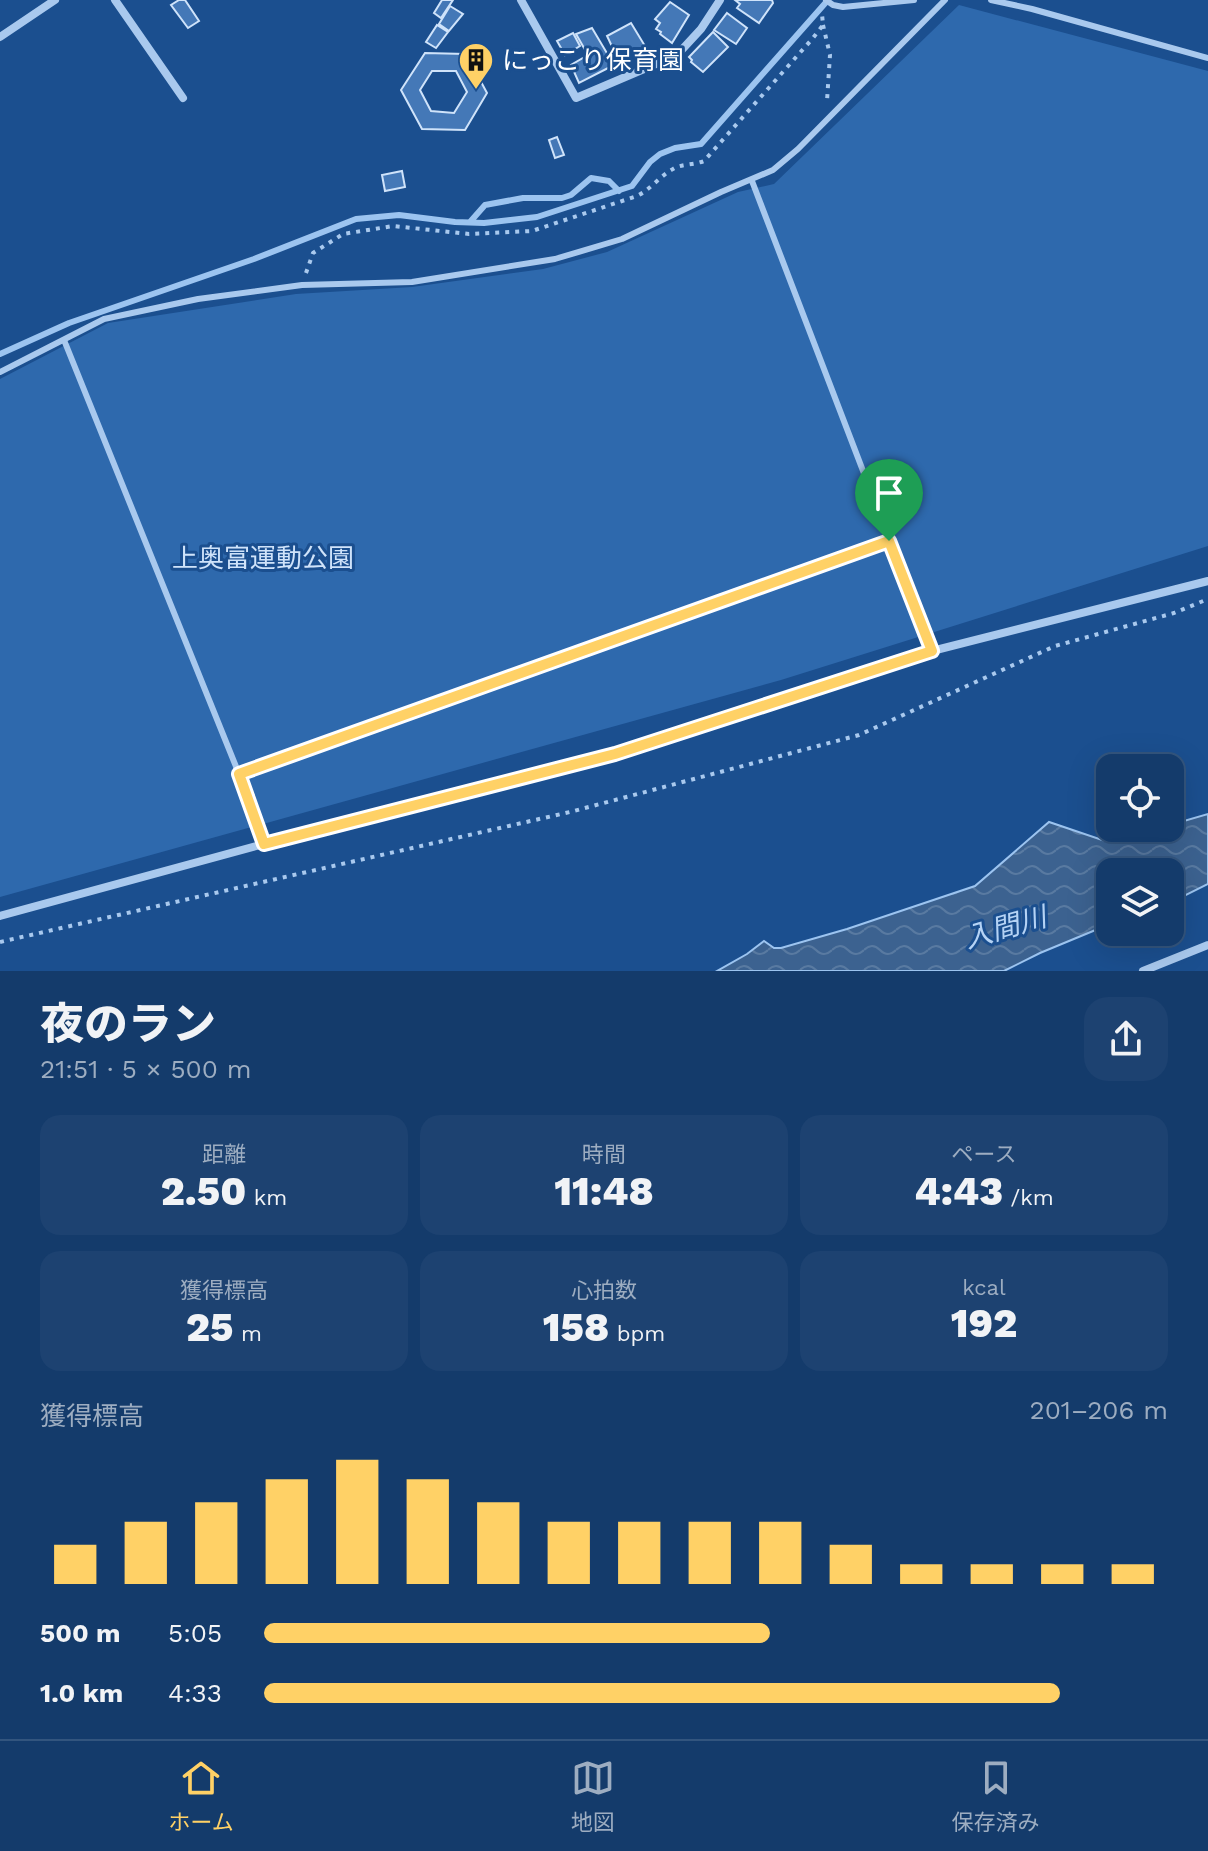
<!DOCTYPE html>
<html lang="ja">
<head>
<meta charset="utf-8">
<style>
  body { margin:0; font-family:"Work Sans","Noto Sans JP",sans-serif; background:#1d4271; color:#f1f3f6; height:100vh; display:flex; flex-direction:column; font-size:30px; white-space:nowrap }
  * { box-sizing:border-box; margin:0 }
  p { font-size:26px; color:#9dadc1 }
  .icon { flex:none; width:44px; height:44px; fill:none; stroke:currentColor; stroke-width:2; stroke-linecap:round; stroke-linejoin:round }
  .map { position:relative; height:971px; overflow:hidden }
  .drawer { display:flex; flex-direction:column; background:#143b6b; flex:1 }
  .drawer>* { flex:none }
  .buttons { position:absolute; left:1096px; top:754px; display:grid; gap:16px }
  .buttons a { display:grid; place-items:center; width:88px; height:88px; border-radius:16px; background:#143b6b; box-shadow:0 8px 32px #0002,0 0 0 2px #33557e; font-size:40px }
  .pin { position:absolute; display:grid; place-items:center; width:68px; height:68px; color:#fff; margin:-82px -34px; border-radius:50% 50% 50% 0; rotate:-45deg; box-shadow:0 0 8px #0007 }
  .pin .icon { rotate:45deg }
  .round { display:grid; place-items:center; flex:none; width:84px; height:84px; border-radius:24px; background:#1d4271 }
  .head { display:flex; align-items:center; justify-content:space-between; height:136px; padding:0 40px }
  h1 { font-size:44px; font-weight:800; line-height:60px }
  .stats { display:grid; grid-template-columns:repeat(3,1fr); gap:12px; height:136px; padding:8px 40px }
  .stats div { display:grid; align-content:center; border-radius:20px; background:#1d4271; text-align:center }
  .stats b { font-size:40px; font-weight:800 }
  .stats small { font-size:22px; font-weight:400 }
  .stats p { font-size:22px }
  .chart { height:224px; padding:16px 40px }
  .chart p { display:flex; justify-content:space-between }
  .chart svg { width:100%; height:144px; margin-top:8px; stroke:#ffd166; stroke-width:6 }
  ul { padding:0 40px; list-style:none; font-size:26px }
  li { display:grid; grid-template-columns:128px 96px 1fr; align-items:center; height:60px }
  li i { height:20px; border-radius:10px; background:#ffd166 }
  .tabs { display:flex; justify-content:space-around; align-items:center; height:112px; border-top:2px solid #33557e; background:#143b6b; font-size:22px; color:#9dadc1 }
  .tabs a { display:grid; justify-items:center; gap:4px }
  .tabs .active { color:#ffd166 }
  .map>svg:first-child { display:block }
</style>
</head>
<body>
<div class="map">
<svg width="1208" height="971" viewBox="0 0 1208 971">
  <defs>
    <pattern id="water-waves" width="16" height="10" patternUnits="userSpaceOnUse" patternTransform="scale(2)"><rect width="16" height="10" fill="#3c6290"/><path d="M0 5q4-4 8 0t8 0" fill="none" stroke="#597aa1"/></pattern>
  </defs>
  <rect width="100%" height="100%" fill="#1b4f8f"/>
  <path fill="#2e69ad" d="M 959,5 L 1208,71 L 1208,546 L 781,680 L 0,897 L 0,379 L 108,323 L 296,294 L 412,287 L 543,269 L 607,252 L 738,192 L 774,184 Z"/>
  <path fill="url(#water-waves)" stroke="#9cc4f0" stroke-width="2" d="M 1208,814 L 1208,884 L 1170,903 L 1170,872 L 1110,872 L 1110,924 L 1040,953 L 1004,971 L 717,971 L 747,954 L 764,941 L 774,948 L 781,948 L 847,929 L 975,886 L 1049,822 L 1108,842 L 1158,828 L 1170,828 L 1170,825 Z"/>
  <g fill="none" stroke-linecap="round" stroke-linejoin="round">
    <path stroke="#9cc4f0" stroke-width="6" d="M 470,222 L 485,205 L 523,198 L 562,198 L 571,195 L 591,178 L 609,181 L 619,191
      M 0,354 L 69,323 L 254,259 L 356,219 L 399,215 L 455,222 L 484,223 L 537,217 L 632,186 L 650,162 L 660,154 L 675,148 L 701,144 L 828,0"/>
  </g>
  <path fill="#4478b7" stroke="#cfe3fa" stroke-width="2" fill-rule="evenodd" d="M 179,0 L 185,0 L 199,21 L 188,28 L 171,5 Z
    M 442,0 L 453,0 L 441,18 L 434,13 Z
    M 735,0 L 772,0 L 773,3 L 759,23 L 737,8 L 740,4 Z
    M 670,2 L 689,15 L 672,43 L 660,34 L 661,32 L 656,29 L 660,23 L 655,19 Z
    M 450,6 L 463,14 L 449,31 L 439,24 Z
    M 727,13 L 747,28 L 736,44 L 714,30 Z
    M 631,23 L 645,46 L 624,57 L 622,54 L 617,57 L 607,36 Z
    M 437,25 L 448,32 L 436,48 L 426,42 Z
    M 592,28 L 614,65 L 579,83 L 571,65 L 588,55 L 576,34 Z
    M 713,32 L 728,47 L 703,72 L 691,62 L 692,60 L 689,57 Z
    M 573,33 L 580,46 L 565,55 L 557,41 Z
    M 425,53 L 466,54 L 487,93 L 465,130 L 422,129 L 401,90 ZM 432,71 L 456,71 L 467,92 L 454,113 L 431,111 L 420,90 Z
    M 557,137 L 564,155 L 555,158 L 549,140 Z
    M 402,171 L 405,187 L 385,191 L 382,175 Z"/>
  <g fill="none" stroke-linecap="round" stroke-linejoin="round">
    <path stroke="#a9c9ee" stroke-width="4" stroke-dasharray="4 6" stroke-linecap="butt" d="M 823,25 L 830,55 L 827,101
      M 306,273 L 313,253 L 343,234 L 393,226 L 469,234 L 532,231 L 637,196 C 651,189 660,176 673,169 C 680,164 694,165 704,161 L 813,38 L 823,25 L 822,14
      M 0,942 L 570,812 L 859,735 L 1055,646 L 1174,613 L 1208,599"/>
    <path stroke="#a9c9ee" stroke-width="6" d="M 826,0 L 833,5 L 843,7 L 914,0
      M 991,0 L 1032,9 L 1208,58
      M 752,181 L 932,651
      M 64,340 L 239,774 L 264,844
      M 0,372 L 104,319 L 198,299 L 302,285 L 412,282 L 555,259 L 622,239 L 721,192 L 773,170 L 798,149 L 945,0
      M 239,774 L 889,541"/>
    <path stroke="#a9c9ee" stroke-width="8" d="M 115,0 L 183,98
      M 521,0 L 576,98 L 677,55 L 701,29 L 720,0
      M 0,37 L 55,0
      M 0,916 L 264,844 L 615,754 L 932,651 L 1208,581
      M 1143,971 L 1208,945"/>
  </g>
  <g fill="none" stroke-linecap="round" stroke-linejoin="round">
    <g stroke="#fff" stroke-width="16">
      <path id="route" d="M 889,541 L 932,651 L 615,754 L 264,844 L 239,774 Z"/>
    </g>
    <use href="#route" stroke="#ffd166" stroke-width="10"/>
  </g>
  <defs>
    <g id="building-pin" transform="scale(1.8)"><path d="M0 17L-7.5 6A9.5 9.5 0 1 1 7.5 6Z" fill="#ffd166" stroke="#1b4f8f"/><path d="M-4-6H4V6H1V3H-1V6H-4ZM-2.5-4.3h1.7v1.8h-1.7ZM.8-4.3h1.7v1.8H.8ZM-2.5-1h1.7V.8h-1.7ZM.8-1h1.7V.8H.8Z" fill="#111"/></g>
  </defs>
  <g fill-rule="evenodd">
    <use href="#building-pin" x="476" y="60"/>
  </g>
  <g text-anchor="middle" stroke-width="6" stroke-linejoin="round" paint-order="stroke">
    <g font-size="26" fill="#fff" stroke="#1b4f8f" text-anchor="start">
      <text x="502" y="69">にっこり保育園</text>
    </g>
    <g font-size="26" fill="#cfe3fa" stroke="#1b4f8f">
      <text x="263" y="567">上奥富運動公園</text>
    </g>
    <g font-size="28" font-style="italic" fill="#b5d3f5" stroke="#1b4f8f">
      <text transform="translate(1005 927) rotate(-16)" y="10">入間川</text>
    </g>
  </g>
</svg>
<div class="buttons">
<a><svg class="icon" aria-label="locate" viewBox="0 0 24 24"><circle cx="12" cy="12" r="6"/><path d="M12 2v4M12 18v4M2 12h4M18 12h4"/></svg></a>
<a><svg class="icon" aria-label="layers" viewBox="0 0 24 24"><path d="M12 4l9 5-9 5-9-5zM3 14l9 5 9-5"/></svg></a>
</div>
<div class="pin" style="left:889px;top:541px;background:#1e9e55"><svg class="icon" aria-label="arrive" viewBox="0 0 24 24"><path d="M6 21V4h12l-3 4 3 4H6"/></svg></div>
</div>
<section class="drawer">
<div class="head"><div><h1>夜のラン</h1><p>21:51 · 5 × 500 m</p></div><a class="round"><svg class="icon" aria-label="share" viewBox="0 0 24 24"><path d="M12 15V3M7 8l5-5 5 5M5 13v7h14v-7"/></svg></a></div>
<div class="stats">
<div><p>距離</p><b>2.50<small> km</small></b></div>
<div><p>時間</p><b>11:48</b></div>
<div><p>ペース</p><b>4:43<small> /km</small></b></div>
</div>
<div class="stats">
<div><p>獲得標高</p><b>25<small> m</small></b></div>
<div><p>心拍数</p><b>158<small> bpm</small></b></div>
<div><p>kcal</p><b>192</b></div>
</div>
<div class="chart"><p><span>獲得標高</span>201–206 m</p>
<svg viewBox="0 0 160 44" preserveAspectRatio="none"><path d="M5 44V32M15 44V25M25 44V19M35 44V12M45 44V6M55 44V12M65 44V19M75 44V25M85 44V25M95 44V25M105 44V25M115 44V32M125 44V38M135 44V38M145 44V38M155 44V38"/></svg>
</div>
<ul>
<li><b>500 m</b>5:05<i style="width:56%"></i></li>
<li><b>1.0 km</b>4:33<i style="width:88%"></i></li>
</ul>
</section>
<nav class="tabs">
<a class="active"><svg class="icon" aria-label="home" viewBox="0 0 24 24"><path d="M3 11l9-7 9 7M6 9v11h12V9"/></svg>ホーム</a>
<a><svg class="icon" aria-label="map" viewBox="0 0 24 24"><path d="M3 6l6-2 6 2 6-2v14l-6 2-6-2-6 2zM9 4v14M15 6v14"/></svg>地図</a>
<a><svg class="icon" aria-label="saved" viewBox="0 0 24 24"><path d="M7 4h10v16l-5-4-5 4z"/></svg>保存済み</a>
</nav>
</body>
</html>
